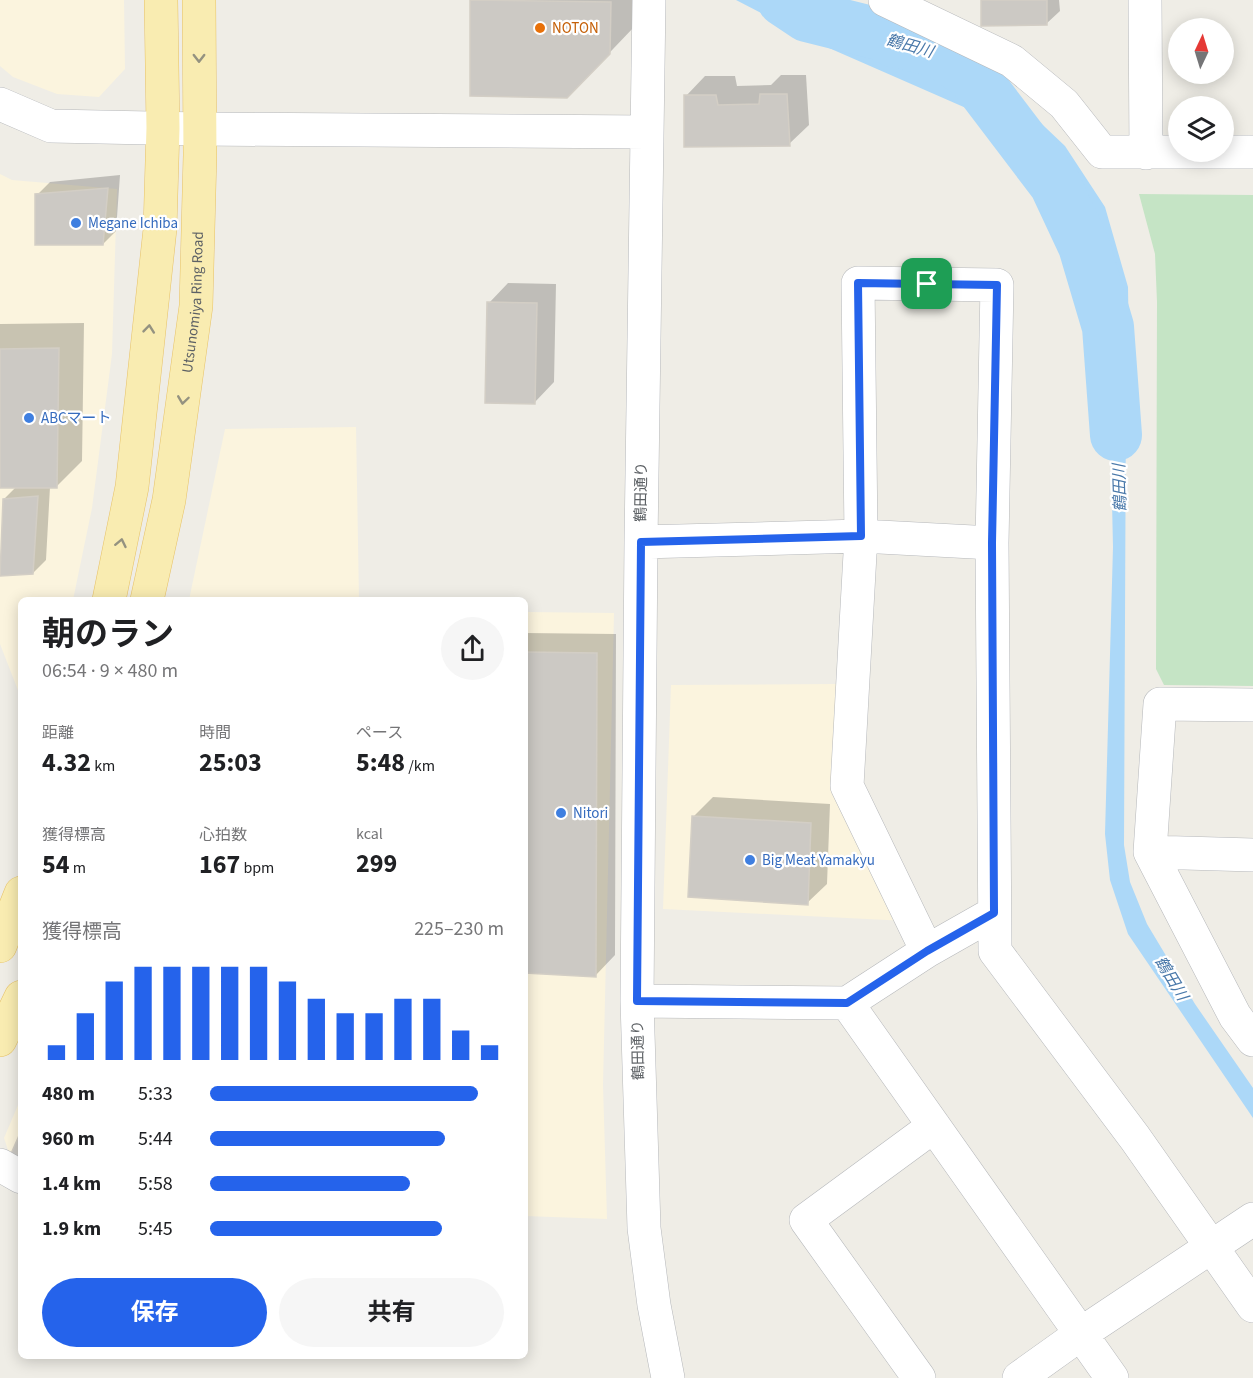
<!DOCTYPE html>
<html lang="ja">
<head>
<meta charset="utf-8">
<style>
  body { margin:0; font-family:"Source Sans 3","Noto Sans JP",sans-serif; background:#f6f6f6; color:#202124; height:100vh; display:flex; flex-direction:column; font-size:22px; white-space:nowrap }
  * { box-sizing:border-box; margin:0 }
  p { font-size:20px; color:#757577 }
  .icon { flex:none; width:33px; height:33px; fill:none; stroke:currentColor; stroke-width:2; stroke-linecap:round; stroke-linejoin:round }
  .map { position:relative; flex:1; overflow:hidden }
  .drawer { position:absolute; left:18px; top:597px; width:510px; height:762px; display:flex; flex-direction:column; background:#fff; border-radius:9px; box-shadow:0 3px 15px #0003 }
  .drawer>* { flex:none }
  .needle { width:39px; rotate:4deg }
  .controls { position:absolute; left:1168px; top:18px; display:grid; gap:12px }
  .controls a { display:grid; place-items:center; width:66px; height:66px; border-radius:50%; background:#fff; box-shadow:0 3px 15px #0003; font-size:30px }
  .pin { position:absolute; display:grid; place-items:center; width:51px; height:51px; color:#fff; margin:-26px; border-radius:12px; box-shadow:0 3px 9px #0006 }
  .round { display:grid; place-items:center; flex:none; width:63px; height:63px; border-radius:32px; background:#f6f6f6 }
  .head { display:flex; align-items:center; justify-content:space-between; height:102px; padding:0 24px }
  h1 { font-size:33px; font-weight:700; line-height:45px }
  .metrics { display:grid; grid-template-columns:repeat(3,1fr); gap:9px; height:102px; padding:6px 24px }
  .metrics div { display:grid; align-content:center }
  .metrics b { font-size:26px; font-weight:700 }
  .metrics small { font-size:16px; font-weight:400 }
  .metrics p { font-size:16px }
  .chart { height:168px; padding:12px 24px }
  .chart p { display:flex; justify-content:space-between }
  .chart svg { width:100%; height:108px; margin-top:6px; stroke:#2563eb; stroke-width:6 }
  .cta { display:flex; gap:12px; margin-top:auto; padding:12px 24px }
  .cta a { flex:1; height:69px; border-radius:36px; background:#2563eb; color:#fff; font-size:24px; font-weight:700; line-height:69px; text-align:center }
  .cta a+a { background:#f6f6f6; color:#202124 }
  ul { padding:0 24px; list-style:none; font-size:20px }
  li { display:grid; grid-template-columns:96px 72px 1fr; align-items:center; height:45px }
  li i { height:15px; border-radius:8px; background:#2563eb }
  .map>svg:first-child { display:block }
</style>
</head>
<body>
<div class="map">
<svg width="1253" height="1378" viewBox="0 0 1253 1378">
  <rect width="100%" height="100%" fill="#efede6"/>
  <path fill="#fbf4de" d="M 0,0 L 124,0 L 125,69 L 99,97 L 57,94 L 13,77 L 0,66 Z
    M 0,174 L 12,180 L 117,189 L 112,354 L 92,508 L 73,600 L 21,600 L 21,698 L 0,644 Z
    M 356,427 L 359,600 L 189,600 L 225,429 Z
    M 525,612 L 614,613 L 603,1085 L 607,1219 L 525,1216 Z
    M 836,684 L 831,787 L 907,921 L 663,909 L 671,685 Z
    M 21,1098 L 21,1162 L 10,1156 L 4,1138 Z"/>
  <path fill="#c5e4c5" d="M 1139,194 L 1253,195 L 1253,686 L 1164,685 L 1156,669 L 1157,302 L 1155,254 Z"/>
  <path fill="#acd8f8" d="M 736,0 L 822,0 L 1008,92 L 1065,146 L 1105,207 L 1128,287 L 1129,354 L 1126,395 L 1124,845 L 1130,882 L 1147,924 L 1195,1004 L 1253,1088 L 1253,1118 L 1128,934 L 1110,880 L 1105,834 L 1113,547 L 1110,412 L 1111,311 L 1090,251 L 1071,205 L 1039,156 L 1006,130 L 966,108 L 829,48 Z"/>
  <path fill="#0003" d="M 472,0 L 636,0 L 635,26 L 592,71 L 472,94 Z
    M 983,0 L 1059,0 L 1060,11 L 1046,24 Z
    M 781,75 L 806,75 L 809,125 L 789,144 L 686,96 L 705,76 L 735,76 L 737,86 L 771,85 Z
    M 120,175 L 116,231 L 103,244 L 37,195 L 50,182 Z
    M 508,283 L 556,284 L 554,382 L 535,402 L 489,303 Z
    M 84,323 L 82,461 L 56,487 L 50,487 L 46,560 L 33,573 L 4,499 L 17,486 L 0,486 L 0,324 Z
    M 525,633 L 616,634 L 615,955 L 596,975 L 525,972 Z
    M 713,797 L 830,804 L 827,884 L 807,903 L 693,817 Z"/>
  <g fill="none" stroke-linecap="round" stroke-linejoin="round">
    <path stroke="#acd8f8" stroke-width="52" d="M 783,0 L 807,16 L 883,35 L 893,41 L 939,52 L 973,76 L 1055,184 L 1084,246 L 1108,327 L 1116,435"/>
  </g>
  <path fill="#ccc9c4" stroke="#d3cec5" stroke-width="1.5" d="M 470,0 L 611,2 L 610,54 L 567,98 L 470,96 Z
    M 981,0 L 1047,0 L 1047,25 L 981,26 Z
    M 760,94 L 787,94 L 790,146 L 684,147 L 684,95 L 716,95 L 718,105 L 759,104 Z
    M 108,188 L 103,245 L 35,245 L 35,194 Z
    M 487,302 L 537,303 L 535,404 L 485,403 Z
    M 59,348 L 57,488 L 0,488 L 0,349 Z
    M 38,496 L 33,574 L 0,576 L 3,499 Z
    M 525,652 L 597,653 L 596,977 L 525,973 Z
    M 692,816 L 811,823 L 808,905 L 688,897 Z
    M 21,1131 L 21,1162 L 10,1156 Z"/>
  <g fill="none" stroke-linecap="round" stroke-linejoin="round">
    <g stroke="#b6b8bb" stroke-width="34">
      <path id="minor" d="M 649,0 L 641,542 L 637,1001 L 644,1228 L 654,1305 L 668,1378
        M 885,0 L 1012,61 L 1064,104 L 1102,152 L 1253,152
        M 1145,0 L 1146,153
        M 0,104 L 51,126 L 200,129 L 646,132
        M 641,542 L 861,536 L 992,543 L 995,951 L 1135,1138 L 1253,1306
        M 992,543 L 997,285 L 858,283 L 861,536 L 847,786 L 927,951 L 994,913
        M 1253,705 L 1160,704 L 1150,852 L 1235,1016 L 1253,1040
        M 1150,852 L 1253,855
        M 637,1001 L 847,1003 L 927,951
        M 847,1003 L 1112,1378
        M 0,1165 L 21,1177
        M 919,1378 L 806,1220 L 934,1126
        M 1019,1378 L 1082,1333 L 1253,1219"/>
    </g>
    <g stroke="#e7c267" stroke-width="34">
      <g id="major">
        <path d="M 109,600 L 132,487 L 160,229 L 163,128 L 161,0"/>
        <path id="s1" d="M 147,600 L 169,500 L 196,306 L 200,155 L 199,0"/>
        <path d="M 0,946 L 21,893"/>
        <path d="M 0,1040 L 21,997"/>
      </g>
    </g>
    <use href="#minor" stroke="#fff" stroke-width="33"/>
    <use href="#major" stroke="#f9ecb1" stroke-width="33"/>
  </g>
  <defs><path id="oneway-chevron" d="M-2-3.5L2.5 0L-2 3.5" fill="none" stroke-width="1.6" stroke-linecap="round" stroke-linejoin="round" transform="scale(1.5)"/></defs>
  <g stroke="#949280">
    <use href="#oneway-chevron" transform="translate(199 58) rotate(90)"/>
    <use href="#oneway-chevron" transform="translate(149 329) rotate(-84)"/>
    <use href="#oneway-chevron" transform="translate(183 400) rotate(98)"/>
    <use href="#oneway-chevron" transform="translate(121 543) rotate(-78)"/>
  </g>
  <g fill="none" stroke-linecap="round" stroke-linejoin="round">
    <g stroke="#fff" stroke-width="12">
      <path id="route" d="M 858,283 L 997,285 L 992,543 L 994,913 L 927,951 L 847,1003 L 637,1001 L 641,542 L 861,536 Z"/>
    </g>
    <use href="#route" stroke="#2563eb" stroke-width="8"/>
  </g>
  <circle fill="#e8710a" stroke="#fff" stroke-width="2" cx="540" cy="28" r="6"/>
  <g fill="#3f7fe0" stroke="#fff" stroke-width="2">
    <circle cx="76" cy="223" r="6"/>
    <circle cx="29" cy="418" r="6"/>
    <circle cx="561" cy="813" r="6"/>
    <circle cx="750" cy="860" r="6"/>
  </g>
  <g text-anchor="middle" stroke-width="4.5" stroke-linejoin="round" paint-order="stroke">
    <g font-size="15" fill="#c56008" stroke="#fff" text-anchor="start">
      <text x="552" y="33">NOTON</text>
    </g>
    <g font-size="15" fill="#366cbe" stroke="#fff" text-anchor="start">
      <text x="88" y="228">Megane Ichiba</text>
      <text x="41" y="423">ABCマート</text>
      <text x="573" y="818">Nitori</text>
      <text x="762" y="865">Big Meat Yamakyu</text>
    </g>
    <g font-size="15" fill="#5d6165" stroke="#fff">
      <text dy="5" stroke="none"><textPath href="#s1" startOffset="302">Utsunomiya Ring Road</textPath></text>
      <text transform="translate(641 492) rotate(-89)" y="5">鶴田通り</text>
      <text transform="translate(638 1050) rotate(-91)" y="5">鶴田通り</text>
    </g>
    <g font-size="16" font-style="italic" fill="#4a79aa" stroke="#fff">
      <text transform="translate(910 45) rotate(16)" y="6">鶴田川</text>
      <text transform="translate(1119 488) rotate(-92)" y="6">鶴田川</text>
      <text transform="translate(1172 978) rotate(59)" y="6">鶴田川</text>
    </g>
  </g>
</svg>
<div class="controls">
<a><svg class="needle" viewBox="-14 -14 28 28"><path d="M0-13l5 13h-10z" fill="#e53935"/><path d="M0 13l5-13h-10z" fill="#757577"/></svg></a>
<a><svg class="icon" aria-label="layers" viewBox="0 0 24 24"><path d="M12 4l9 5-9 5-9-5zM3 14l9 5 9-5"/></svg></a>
</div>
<div class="pin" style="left:927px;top:284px;background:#1e9e55"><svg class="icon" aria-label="arrive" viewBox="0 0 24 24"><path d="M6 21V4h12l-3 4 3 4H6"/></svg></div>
<section class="drawer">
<div class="head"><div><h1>朝のラン</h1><p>06:54 · 9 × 480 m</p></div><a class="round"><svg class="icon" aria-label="share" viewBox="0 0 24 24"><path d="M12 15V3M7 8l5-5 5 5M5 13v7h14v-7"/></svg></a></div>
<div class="metrics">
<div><p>距離</p><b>4.32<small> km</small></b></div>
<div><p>時間</p><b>25:03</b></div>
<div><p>ペース</p><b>5:48<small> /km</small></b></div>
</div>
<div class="metrics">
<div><p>獲得標高</p><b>54<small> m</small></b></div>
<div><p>心拍数</p><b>167<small> bpm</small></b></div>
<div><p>kcal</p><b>299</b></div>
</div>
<div class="chart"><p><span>獲得標高</span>225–230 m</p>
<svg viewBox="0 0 160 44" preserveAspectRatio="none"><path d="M5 44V38M15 44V25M25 44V12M35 44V6M45 44V6M55 44V6M65 44V6M75 44V6M85 44V12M95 44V19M105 44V25M115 44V25M125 44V19M135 44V19M145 44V32M155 44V38"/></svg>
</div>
<ul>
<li><b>480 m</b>5:33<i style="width:91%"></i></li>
<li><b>960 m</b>5:44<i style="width:80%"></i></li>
<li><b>1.4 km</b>5:58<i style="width:68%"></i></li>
<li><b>1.9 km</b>5:45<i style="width:79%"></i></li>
</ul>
<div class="cta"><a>保存</a><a>共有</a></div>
</section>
</div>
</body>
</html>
